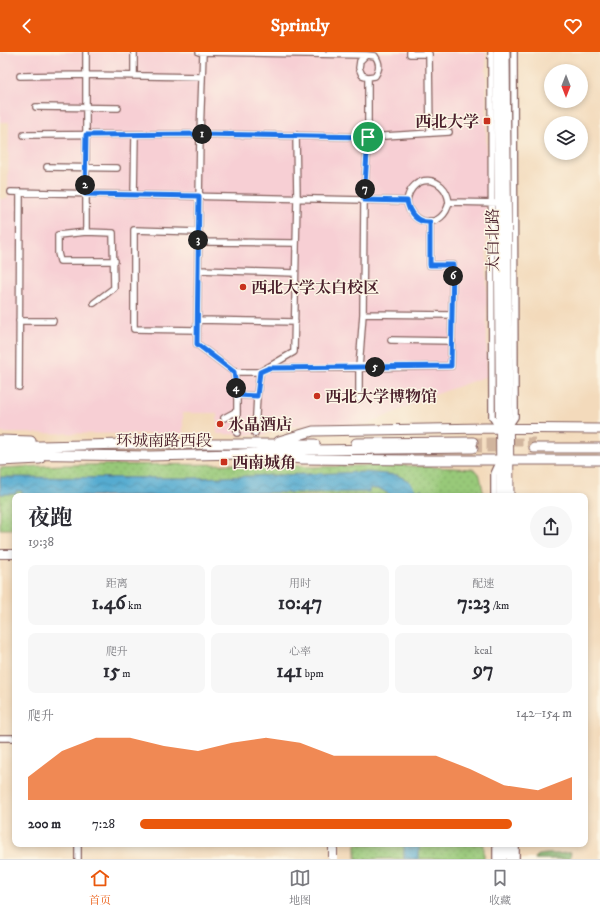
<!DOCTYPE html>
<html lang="zh">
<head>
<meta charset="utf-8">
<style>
  body { margin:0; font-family:"IM FELL DW Pica","Noto Serif SC",serif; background:#f7f7f7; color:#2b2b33; height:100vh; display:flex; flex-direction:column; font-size:15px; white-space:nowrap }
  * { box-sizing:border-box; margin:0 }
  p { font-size:13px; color:#7c7c81 }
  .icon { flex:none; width:22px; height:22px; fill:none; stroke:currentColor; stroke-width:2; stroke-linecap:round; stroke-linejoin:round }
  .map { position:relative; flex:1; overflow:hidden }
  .panel { position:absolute; left:12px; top:441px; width:576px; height:354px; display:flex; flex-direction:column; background:#fff; border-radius:8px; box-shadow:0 2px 6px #0003 }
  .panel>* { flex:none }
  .needle { width:26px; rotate:180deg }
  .controls { position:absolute; left:544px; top:12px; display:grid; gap:8px }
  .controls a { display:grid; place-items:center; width:44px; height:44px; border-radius:50%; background:#fff; box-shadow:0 2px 6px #0003; font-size:20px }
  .pin { position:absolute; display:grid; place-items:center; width:34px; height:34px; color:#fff; margin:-17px; border:2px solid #fff; border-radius:50%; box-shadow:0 1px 4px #0007 }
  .km { position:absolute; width:20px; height:20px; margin:-10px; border-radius:50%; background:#222; color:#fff; font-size:11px; line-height:20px; text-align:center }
  .round { display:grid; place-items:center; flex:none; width:42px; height:42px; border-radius:21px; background:#f7f7f7 }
  .summary { display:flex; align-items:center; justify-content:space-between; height:68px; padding:0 16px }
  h1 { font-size:22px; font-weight:700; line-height:30px }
  .figures { display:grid; grid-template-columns:repeat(3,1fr); gap:6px; height:68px; padding:4px 16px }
  .figures div { display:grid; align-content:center; border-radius:8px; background:#f7f7f7; text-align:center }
  .figures b { font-size:20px; font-weight:700 }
  .figures small { font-size:11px; font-weight:400 }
  .figures p { font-size:11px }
  .chart { height:112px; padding:8px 16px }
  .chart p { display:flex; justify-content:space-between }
  .chart svg { width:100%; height:72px; margin-top:4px; fill:#ea580c; opacity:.7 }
  ul { padding:0 16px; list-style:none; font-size:13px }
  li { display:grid; grid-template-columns:64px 48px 1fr; align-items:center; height:30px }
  li i { height:10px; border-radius:5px; background:#ea580c }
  header { display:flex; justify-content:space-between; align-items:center; height:52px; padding:0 16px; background:#ea580c; color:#fff; font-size:18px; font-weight:700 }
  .dock { display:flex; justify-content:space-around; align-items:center; height:56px; border-top:1px solid #e1e1e2; background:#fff; font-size:11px; color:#7c7c81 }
  .dock a { display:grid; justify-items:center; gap:2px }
  .dock .selected { color:#ea580c }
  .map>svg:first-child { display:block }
</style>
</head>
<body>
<header><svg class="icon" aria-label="back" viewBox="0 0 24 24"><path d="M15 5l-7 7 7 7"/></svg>Sprintly<svg class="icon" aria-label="heart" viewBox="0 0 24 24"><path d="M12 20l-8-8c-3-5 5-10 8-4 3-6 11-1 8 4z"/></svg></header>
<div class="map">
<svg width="600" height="807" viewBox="0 0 600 807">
  <defs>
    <pattern id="forest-crowns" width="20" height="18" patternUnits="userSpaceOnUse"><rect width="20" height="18" fill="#7aad69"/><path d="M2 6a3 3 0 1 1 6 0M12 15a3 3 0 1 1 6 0" fill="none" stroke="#668c57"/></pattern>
    <pattern id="park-dots" width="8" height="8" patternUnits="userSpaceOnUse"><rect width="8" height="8" fill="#98c979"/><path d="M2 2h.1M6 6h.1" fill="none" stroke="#84ac69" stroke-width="1.8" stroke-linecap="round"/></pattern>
    <pattern id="water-waves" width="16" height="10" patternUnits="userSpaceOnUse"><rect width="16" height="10" fill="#54abd0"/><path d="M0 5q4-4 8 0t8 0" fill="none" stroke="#488ba9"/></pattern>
  </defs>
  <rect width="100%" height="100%" fill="#fcf5e5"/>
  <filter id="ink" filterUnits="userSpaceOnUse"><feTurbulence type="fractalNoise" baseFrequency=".025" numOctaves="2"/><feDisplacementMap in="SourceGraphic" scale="8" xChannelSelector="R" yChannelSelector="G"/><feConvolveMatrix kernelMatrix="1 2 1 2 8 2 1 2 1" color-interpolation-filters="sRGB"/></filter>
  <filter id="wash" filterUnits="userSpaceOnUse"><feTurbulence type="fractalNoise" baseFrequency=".012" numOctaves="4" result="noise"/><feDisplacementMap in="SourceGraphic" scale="16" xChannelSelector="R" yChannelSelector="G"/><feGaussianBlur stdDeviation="0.9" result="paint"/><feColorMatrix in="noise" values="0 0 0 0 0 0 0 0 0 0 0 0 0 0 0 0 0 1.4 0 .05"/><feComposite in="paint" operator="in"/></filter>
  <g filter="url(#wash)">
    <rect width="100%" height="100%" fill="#f3dabb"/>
    <path fill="#f7cfd4" d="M 0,0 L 486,0 L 487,324 L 429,345 L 366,373 L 283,375 L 264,383 L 217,382 L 217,361 L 183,361 L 183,382 L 0,381 L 0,147 L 8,147 L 9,70 L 0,70 Z"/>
    <path fill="url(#forest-crowns)" stroke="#62664a" d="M 571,800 L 570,807 L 535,807 L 536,804 C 547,800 559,803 571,800 Z"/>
    <path fill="url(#park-dots)" stroke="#717452" d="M 273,412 L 313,415 L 393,413 L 474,417 L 480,424 L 484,444 L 15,444 L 13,477 L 0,477 L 0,416 L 63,413 Z
      M 356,792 L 484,792 L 484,807 L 356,807 Z"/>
    <path fill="url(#water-waves)" stroke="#4f657e" d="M 365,420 L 397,423 L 409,429 L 417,440 L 421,437 L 423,444 L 392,444 L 382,438 L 370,436 L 369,440 L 229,441 L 229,444 L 22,444 L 22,439 L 16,439 L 16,442 L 0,442 L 0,425 L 193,426 Z
      M 404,792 L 419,792 L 419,807 L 404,807 Z"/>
  </g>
  <g filter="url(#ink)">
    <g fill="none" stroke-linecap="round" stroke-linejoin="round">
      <path stroke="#d1b59e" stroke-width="9" stroke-dasharray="9 4.5" stroke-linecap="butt" d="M 473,390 L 535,390
        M 473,396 L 507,396"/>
      <g stroke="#85605d" stroke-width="8">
        <path id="street" d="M 134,0 L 134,24
          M 199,0 L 366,3
          M 410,0 L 410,2 L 429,2 L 430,81
          M 491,0 L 492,365 L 499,376
          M 20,24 L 86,23 L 86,0
          M 368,25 L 375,24 C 380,16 380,11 375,4 L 366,3 L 360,9 L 359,16 L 362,23 L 368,25 L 368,85 L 449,80
          M 36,55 L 118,56
          M 24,83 L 200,82 L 203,1
          M 47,115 L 117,116
          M 11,140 L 364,148 L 363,262 L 359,316 L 269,316
          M 134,143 L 135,83
          M 407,149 C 411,121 445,122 449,150
          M 86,180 L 58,183 L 58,201 L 60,209 L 115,209
          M 198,218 L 295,221
          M 94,251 L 114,236 L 113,181 L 86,180 L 86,23 L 202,25
          M 363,262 L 452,263
          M 198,268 L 295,270
          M 19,269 L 53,269
          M 197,278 L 134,277 L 134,178 L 198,180 L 206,190 L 295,191
          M 391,288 L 452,289
          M 234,320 L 197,292 L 200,82 L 368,85 L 364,148 L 407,149 C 411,176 444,177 449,150 L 498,151
          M 260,320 L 294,300 L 297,146 L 296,83
          M 19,335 L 20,140
          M 359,347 L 359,316 L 451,314 L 453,213 L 430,213 L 430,169
          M 224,366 L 237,359
          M 509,374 L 515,365 L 514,0
          M 237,381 L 237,343
          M 255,381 L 257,344 L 237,343 L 234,320 L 260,320 L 257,344
          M 494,444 L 494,422 L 499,411
          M 0,686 L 15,686
          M 496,792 L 496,807
          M 516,792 L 516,807
          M 78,807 L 78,792"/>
      </g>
      <g stroke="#85605d" stroke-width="10">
        <path id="secondary" d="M 0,502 L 15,502
          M 333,807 L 333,792"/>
      </g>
      <g stroke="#85605d" stroke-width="11">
        <path id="primary" d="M 498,0 L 501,444
          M 505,0 L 509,444
          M 0,388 L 31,389
          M 279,389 L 313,379 L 486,376 L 600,377
          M 356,391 L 473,390
          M 0,395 L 125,392 L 315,392
          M 534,396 L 600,396
          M 0,402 L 150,404 L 239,402 L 309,398 L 473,396
          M 270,404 L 302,407 L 415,408 L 600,408
          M 0,409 L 40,407
          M 502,792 L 502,807
          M 511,792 L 511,807"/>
      </g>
      <use href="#street" stroke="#fff" stroke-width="5.5"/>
      <use href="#secondary" stroke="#fff" stroke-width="8"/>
      <use href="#primary" stroke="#fff" stroke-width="9"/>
    </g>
  </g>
  <g fill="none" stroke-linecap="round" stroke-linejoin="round" filter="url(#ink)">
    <g stroke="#fff" stroke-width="8">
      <path id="route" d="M 200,82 L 368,85 L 364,148 L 407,149 C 409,161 417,171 430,170 L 430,213 L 453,213 L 451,314 L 269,316 L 260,320 L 257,344 L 237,343 L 234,320 L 197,292 L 199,144 L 85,142 L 86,83 Z"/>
    </g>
    <use href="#route" stroke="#1a73e8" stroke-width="5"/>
  </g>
  <g fill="#c8321e" stroke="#fcf5e5" stroke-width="1.5">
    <rect x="483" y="65" width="8" height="8" rx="2"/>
    <circle cx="243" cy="235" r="4"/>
    <circle cx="317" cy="344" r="4"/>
    <circle cx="220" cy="372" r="4"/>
    <rect x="220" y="406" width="8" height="8" rx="2"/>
  </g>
  <g text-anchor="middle" stroke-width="3" stroke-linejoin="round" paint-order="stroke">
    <g font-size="16" font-weight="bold" fill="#4a1f2b" stroke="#fcf5e5" text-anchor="start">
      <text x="479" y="75" text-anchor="end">西北大学</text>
      <text x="251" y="241">西北大学太白校区</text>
      <text x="325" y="350">西北大学博物馆</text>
      <text x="228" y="378">水晶酒店</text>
      <text x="232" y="416">西南城角</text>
    </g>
    <g font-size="16" fill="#4a1f2b" stroke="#fcf5e5">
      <text transform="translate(492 188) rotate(-90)" y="6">太白北路</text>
      <text x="164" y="394">环城南路西段</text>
    </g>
  </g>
</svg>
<div class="controls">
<a><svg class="needle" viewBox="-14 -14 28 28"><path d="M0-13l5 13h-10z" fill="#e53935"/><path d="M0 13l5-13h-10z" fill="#7c7c81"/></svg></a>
<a><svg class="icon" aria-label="layers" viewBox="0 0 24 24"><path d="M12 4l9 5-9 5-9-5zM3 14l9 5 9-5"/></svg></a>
</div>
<div class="pin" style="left:368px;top:85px;background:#1e9e55"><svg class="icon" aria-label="arrive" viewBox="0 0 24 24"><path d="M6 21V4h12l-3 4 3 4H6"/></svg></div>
<b class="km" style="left:202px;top:82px">1</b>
<b class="km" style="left:85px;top:133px">2</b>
<b class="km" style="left:198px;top:188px">3</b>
<b class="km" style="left:236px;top:336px">4</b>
<b class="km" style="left:375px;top:315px">5</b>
<b class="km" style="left:453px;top:224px">6</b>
<b class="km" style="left:365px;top:137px">7</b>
<section class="panel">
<div class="summary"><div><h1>夜跑</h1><p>19:38</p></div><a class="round"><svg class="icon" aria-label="share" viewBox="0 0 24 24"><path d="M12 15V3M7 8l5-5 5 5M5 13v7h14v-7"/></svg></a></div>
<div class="figures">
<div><p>距离</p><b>1.46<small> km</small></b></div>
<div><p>用时</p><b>10:47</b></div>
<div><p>配速</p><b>7:23<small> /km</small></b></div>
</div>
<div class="figures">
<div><p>爬升</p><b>15<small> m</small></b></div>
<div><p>心率</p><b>141<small> bpm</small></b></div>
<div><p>kcal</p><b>97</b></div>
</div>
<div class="chart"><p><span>爬升</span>142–154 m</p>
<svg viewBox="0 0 160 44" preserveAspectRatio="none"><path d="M0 44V30L10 14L20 6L30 6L40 11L50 14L60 9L70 6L80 9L90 17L100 17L110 17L120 17L130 25L140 35L150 38L160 30V44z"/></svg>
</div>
<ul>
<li><b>200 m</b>7:28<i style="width:86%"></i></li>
</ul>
</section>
</div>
<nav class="dock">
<a class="selected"><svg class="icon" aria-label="home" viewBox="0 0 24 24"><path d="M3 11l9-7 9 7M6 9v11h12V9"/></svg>首页</a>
<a><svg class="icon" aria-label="map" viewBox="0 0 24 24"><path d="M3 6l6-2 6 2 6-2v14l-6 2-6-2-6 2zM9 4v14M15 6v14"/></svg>地图</a>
<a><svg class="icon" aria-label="saved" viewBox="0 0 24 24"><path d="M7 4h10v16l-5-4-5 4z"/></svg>收藏</a>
</nav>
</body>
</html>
